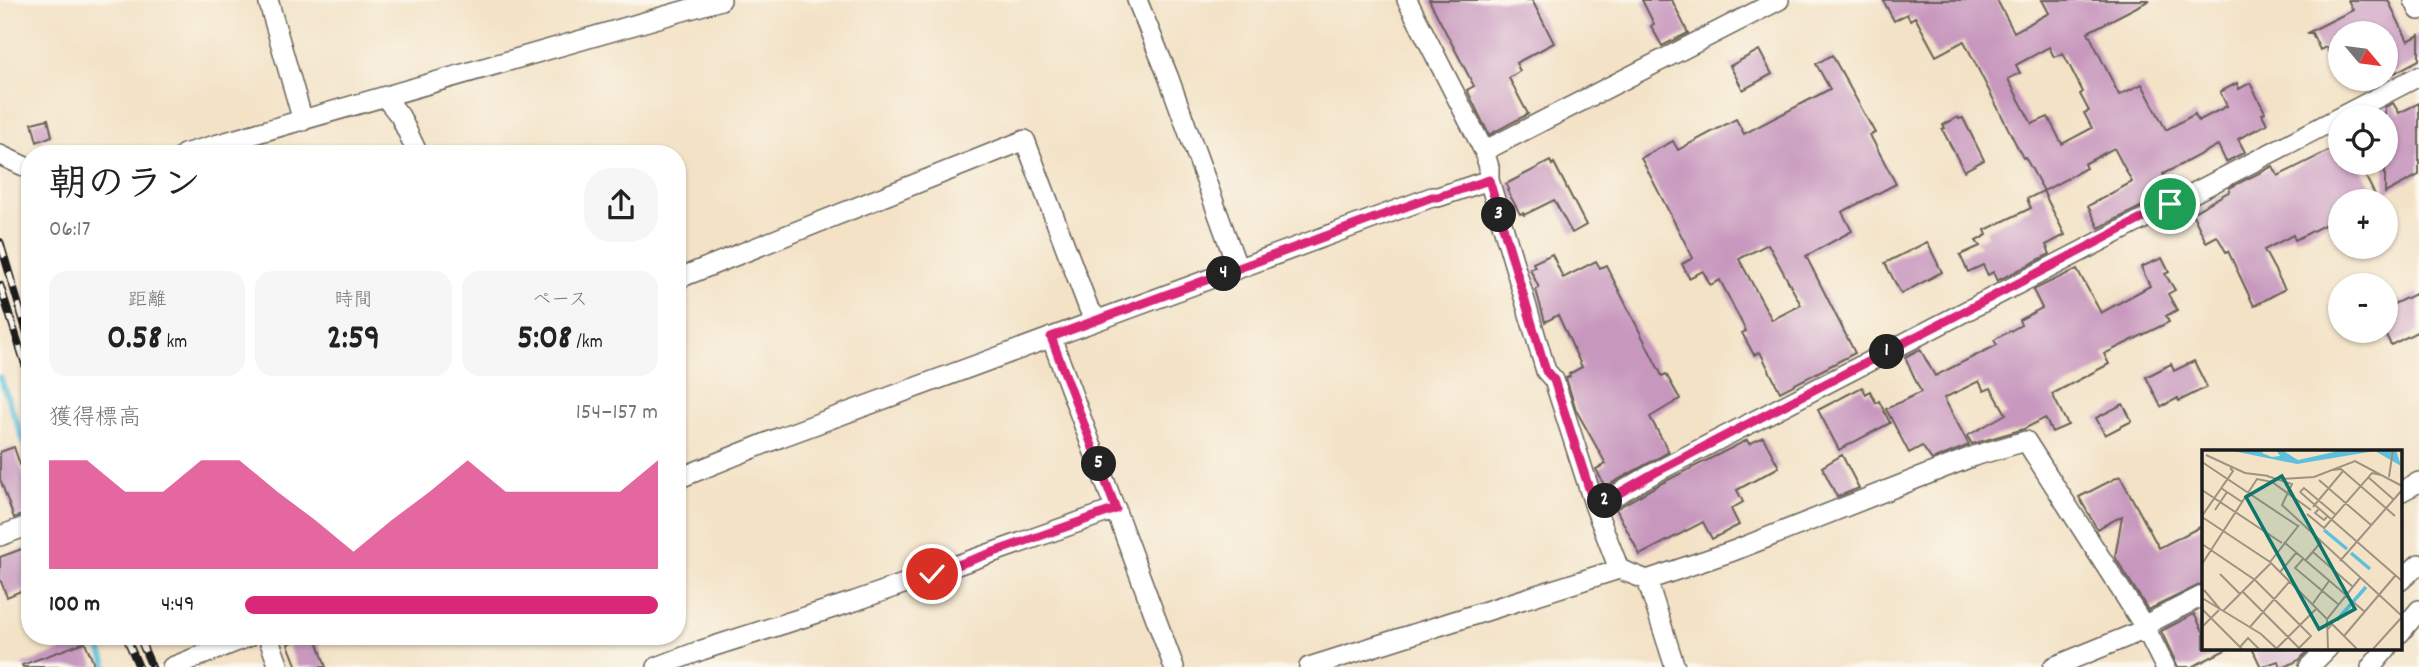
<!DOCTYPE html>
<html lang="ja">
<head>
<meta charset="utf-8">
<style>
  body { margin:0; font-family:Dekko,"Klee One",sans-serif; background:#f6f6f6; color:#222; height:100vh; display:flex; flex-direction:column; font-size:26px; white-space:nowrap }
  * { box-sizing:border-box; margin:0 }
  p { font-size:23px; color:#767676 }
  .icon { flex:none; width:38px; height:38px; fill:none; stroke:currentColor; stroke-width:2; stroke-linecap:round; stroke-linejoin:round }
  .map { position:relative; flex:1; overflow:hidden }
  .details { position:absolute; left:21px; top:145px; width:665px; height:500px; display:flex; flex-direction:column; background:#fff; border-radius:28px; box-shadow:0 2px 5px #0004 }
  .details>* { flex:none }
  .needle { width:46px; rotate:119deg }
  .fabs { position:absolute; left:2328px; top:21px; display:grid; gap:14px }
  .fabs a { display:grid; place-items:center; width:70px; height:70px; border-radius:50%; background:#fff; box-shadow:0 2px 5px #0004; font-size:35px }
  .pin { position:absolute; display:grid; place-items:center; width:60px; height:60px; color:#fff; margin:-30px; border:4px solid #fff; border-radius:50%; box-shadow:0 2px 7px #0007 }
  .km { position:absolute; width:35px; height:35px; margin:-18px; border-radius:50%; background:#222; color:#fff; font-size:19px; line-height:35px; text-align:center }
  .round { display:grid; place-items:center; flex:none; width:74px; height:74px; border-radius:28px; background:#f6f6f6 }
  .head { display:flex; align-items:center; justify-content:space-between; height:119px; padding:0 28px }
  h1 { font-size:38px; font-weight:700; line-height:52px }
  .stats { display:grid; grid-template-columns:repeat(3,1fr); gap:10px; height:119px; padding:7px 28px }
  .stats div { display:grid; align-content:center; border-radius:18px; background:#f6f6f6; text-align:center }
  .stats b { font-size:35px; font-weight:700 }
  .stats small { font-size:19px; font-weight:400 }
  .stats p { font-size:19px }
  .chart { height:196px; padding:14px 28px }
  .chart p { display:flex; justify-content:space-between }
  .chart svg { width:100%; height:126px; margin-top:7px; fill:#db2777; opacity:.7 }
  ul { padding:0 28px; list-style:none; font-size:23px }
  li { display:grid; grid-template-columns:112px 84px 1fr; align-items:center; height:52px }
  li i { height:18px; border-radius:9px; background:#db2777 }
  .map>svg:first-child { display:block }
</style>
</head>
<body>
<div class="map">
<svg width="2419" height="667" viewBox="0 0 2419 667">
  <rect width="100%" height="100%" fill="#fbf7ec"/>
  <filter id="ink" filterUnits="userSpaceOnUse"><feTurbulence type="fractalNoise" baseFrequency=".0143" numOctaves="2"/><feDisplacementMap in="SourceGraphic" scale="14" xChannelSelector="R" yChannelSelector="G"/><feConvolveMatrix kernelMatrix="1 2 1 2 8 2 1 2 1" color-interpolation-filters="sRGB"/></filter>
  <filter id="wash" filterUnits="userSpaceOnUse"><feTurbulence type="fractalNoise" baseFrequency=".00686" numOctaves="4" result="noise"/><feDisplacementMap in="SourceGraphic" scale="28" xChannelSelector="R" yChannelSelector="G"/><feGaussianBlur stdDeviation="1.57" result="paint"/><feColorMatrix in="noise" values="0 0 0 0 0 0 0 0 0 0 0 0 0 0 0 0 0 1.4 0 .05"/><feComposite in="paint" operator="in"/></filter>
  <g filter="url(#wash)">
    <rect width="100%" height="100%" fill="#f3e2c6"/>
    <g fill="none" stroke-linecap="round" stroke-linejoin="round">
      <path stroke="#5fc0dd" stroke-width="6" d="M 0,377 L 30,458
        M 96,637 L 107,667"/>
    </g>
    <g id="blocks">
      <path fill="#c797be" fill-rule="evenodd" d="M 1429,0 L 1532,0 L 1554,43 L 1516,63 L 1520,71 L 1509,78 L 1528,114 L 1489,135 L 1467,90 L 1474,86 Z
        M 1642,0 L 1672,0 L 1688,33 L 1662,46 L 1651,26 L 1654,24 Z
        M 1883,0 L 1997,0 L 2014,32 L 2049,13 L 2042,0 L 2150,0 L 2088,32 L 2119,95 L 2142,84 L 2166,130 L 2195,114 L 2198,121 L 2227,106 L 2220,92 L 2237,83 L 2239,89 L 2250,83 L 2265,112 L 2262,114 L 2267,124 L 2238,139 L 2245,152 L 2226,162 L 2218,145 L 2163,174 L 2172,191 L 2099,228 L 2088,206 L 2132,182 L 2114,148 L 2084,164 L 2086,168 L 2044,191 L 2025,157 L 2023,158 L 1964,41 L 1936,56 L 1915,17 L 1910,20 L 1907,14 L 1894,21 ZM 2049,47 L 2054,57 L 2063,53 L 2083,92 L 2080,94 L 2089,111 L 2084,113 L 2092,128 L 2062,144 L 2048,117 L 2032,124 L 2008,79 L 2020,73 L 2016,65 Z
        M 2348,0 L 2388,0 L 2408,41 L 2419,35 L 2419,60 L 2385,78 L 2385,33 L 2340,33 L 2340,77 L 2326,47 L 2320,50 L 2312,33 L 2307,33 L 2353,10 Z
        M 1759,50 L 1772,74 L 1743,90 L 1730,66 Z
        M 1832,55 L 1875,133 L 1870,135 L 1896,184 L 1842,212 L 1852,231 L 1806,256 L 1855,353 L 1780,392 L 1760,352 L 1754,355 L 1742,333 L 1746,331 L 1720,280 L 1710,285 L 1703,271 L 1689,278 L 1682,264 L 1693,258 L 1641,158 L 1673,141 L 1678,150 L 1736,119 L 1744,134 L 1830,89 L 1816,64 ZM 1768,244 L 1801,305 L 1772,320 L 1739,259 Z
        M 2393,103 L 2399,113 L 2419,103 L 2419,175 L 2385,193 L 2385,155 L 2394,150 L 2385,133 L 2385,107 Z
        M 1958,117 L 1959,119 L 1963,118 L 1984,160 L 1964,171 L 1942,129 L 1945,128 L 1943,125 Z
        M 48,119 L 52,136 L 37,142 L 32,123 Z
        M 2340,145 L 2340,163 L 2359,163 L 2378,201 L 2340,201 L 2340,217 L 2295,240 L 2293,235 L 2264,250 L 2285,289 L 2254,306 L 2228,251 L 2226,252 L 2217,236 L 2206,242 L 2192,213 L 2230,191 L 2229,188 L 2273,166 L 2278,176 Z
        M 1550,161 L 1552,165 L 1554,163 L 1586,225 L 1572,233 L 1554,200 L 1524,215 L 1523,213 L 1520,214 L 1507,190 L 1509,189 L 1506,184 Z
        M 2043,191 L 2065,235 L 2046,245 L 2050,254 L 1997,281 L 1993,272 L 1988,275 L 1983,265 L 1968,272 L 1960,255 L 1980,246 L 1976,241 L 1987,235 L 1985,230 L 2031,208 L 2027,199 Z
        M 1927,242 L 1942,272 L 1901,294 L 1885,263 Z
        M 1552,254 L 1563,278 L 1596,261 L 1600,268 L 1606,265 L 1662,376 L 1666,374 L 1680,399 L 1650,417 L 1669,452 L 1605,487 L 1596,469 L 1606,464 L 1576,410 L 1566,378 L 1570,376 L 1569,374 L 1582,367 L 1558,315 L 1545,322 L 1536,290 L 1539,288 L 1530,269 L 1535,267 L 1533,263 Z
        M 2162,258 L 2169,272 L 2165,274 L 2175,290 L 2168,294 L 2177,310 L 2166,316 L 2169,322 L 2104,354 L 2109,364 L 2052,394 L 2068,425 L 2052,432 L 2045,418 L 2024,429 L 1972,444 L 1967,436 L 2006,414 L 1991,388 L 1984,391 L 1979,381 L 1944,398 L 1969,445 L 1932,460 L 1922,446 L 1909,453 L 1886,409 L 1921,392 L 1905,357 L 1920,349 L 1935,376 L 1997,345 L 1994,340 L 2021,325 L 2019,320 L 2042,308 L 2033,290 L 2077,269 L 2101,313 L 2150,286 L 2141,267 Z
        M 2419,292 L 2419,331 L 2391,345 L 2385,333 L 2385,308 Z
        M 2194,361 L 2207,387 L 2179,401 L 2178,398 L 2161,407 L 2146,377 L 2171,364 L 2174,371 Z
        M 1862,387 L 1866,394 L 1870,391 L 1876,403 L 1879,401 L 1890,423 L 1839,450 L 1818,410 Z
        M 2123,404 L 2132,421 L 2105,435 L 2096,418 Z
        M 1763,437 L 1779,467 L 1737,490 L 1743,502 L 1731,509 L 1739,525 L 1712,539 L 1703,522 L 1640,555 L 1616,509 L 1662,483 L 1747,440 L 1749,444 Z
        M 14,447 L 30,494 L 30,512 L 14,518 L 0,479 L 0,452 Z
        M 1842,455 L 1859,488 L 1837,497 L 1822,467 Z
        M 2120,476 L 2159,548 L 2204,525 L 2204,583 L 2148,610 L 2115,557 L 2122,516 L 2097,529 L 2079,497 Z
        M 30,546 L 30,587 L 7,597 L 0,579 L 0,557 Z
        M 2194,614 L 2204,633 L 2204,648 L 2229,648 L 2192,667 L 2178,667 L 2161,631 Z
        M 306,637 L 316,637 L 326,667 L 297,667 L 288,644 Z
        M 85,642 L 95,667 L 23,667 L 22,665 Z
        M 2252,648 L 2311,648 L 2299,660 L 2285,667 L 2281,667 L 2278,661 L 2261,667 Z"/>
    </g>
  </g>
  <g filter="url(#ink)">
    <use href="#blocks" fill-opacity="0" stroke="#676158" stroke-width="2"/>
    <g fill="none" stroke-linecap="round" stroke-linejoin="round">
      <g stroke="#676158" stroke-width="22">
        <path id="minor" d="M 268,0 L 303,121
          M 1137,0 L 1168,76 L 1238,269
          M 1407,0 L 1484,151 L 1489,167 L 1489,180 L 1546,371 L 1554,380 L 1595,507 L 1619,569
          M 2414,0 L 2419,10
          M 385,97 L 400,116 L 418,154
          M 1484,151 L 1779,0
          M 184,154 L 721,0
          M 0,155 L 30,169
          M 677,279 L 1025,140 L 1089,309 L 1099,320
          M 1051,337 L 1174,667
          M 677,479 L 781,437 L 1432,197 L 1438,197 L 1489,180
          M 2400,492 L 2419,482
          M 1595,507 L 1656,472 L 2419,76
          M 0,536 L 30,525
          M 1647,580 L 1675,667
          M 2400,581 L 2419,564
          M 2400,633 L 2419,610
          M 268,637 L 279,667
          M 172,667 L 248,637
          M 657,667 L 702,650 L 855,601 L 1116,509
          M 1309,667 L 1619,569 L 1647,580 L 1733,551 L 1974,456 L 2026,441 L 2146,629 L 2165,667
          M 2053,667 L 2146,629 L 2151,622 L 2204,595
          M 2309,667 L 2328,648
          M 2371,667 L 2387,648"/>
      </g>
      <use href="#minor" stroke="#fff" stroke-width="19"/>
      <g stroke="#1c1c1c" stroke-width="8">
        <path id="rail" d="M 0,242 L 30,343
          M 0,285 L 30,380
          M 126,637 L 139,667
          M 139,637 L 152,667"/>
      </g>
      <use href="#rail" stroke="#fbf7ec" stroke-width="5" stroke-dasharray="16" stroke-linecap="butt"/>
    </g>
  </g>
  <g fill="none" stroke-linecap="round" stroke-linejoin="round" filter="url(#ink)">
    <g stroke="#fff" stroke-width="14">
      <path id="route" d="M 932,574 L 1116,509 L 1051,337 L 1432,197 L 1438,197 L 1489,180 L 1546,371 L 1554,380 L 1595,507 L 1656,472 L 2170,204"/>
    </g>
    <use href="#route" stroke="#db2777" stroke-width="9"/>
  </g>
  <g transform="translate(2202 450)">
    <rect width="200" height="200" fill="#f3e2c6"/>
    <path d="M 26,0 L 62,0 L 60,3 L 70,7 L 78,6 L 74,0 L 80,0 L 96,10 L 141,0 L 194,0 L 199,16 L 173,1 L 95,14 Z" fill="#5fc0dd"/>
    <path fill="none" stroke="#5fc0dd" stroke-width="3.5" d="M 122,80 L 145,99M 149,103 L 168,119M 135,170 L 164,137"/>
    <path fill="none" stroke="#9d9382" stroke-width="2" d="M 4,5 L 43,23 L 67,26M 0,12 L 96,76M 131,20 L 139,19 L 193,66M 65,26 L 90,34 L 80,55 L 200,166M 166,27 L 191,49M 187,27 L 191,0M 79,29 L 112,27 L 153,11 L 200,36M 117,30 L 169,75M 19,38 L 40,52M 0,40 L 80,93M 98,42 L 200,131M 98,42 L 102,38 L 134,65M 111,57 L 141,21M 117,59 L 113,63 L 122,70 L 125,67M 13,60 L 25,42M 105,64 L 122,78 L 170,23 L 179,25M 0,66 L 31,21 L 28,18M 0,67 L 68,112 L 125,169M 82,92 L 144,145M 0,94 L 53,130 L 109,186 L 96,199M 111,102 L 151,137M 101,109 L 93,118 L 136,154M 103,111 L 119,92M 138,111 L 200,40M 68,112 L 97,75M 0,114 L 55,29 L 70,32 L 109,60M 78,122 L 94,103M 18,124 L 38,144M 2,140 L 18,159M 41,142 L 97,198M 143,145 L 163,162M 0,148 L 59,184 L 75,199M 110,155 L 127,131M 0,159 L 40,199M 21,161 L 69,113M 98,175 L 114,159M 0,177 L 17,160M 48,177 L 87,132M 126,179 L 130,174 L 155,199M 142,186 L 193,126M 38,197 L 46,188 L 57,199M 74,199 L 98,175M 126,199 L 125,169 L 158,128M 171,199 L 200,167"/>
    <path fill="#0f766e" fill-opacity="0.15" stroke="#0f766e" stroke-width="3.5" d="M 80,26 L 153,159 L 117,179 L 44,47 Z"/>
    <rect width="200" height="200" fill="none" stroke="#1c1c1c" stroke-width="3.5"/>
  </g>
</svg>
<div class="fabs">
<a><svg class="needle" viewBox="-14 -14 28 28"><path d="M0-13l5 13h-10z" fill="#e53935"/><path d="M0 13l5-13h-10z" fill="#767676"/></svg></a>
<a><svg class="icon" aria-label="locate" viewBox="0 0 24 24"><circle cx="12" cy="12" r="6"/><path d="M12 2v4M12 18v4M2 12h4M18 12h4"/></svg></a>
<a>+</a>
<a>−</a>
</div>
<div class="pin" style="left:2170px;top:204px;background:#1e9e55"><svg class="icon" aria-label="arrive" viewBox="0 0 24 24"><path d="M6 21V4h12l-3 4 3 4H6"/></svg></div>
<div class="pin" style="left:932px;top:574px;background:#d93025"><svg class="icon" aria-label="check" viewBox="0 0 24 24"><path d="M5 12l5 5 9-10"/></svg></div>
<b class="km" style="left:1887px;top:352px">1</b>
<b class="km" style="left:1605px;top:501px">2</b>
<b class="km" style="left:1499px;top:215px">3</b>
<b class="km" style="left:1224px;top:274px">4</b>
<b class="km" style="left:1099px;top:464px">5</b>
<section class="details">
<div class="head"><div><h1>朝のラン</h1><p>06:17</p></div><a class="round"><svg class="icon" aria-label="share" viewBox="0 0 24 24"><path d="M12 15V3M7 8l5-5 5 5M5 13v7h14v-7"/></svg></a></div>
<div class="stats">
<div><p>距離</p><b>0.58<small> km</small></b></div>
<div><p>時間</p><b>2:59</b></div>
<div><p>ペース</p><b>5:08<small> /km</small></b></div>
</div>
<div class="chart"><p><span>獲得標高</span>154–157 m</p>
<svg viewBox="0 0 160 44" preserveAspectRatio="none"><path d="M0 44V6L10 6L20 17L30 17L40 6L50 6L60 17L70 27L80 38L90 27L100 17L110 6L120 17L130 17L140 17L150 17L160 6V44z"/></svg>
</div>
<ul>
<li><b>100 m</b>4:49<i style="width:100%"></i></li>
</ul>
</section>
</div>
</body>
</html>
